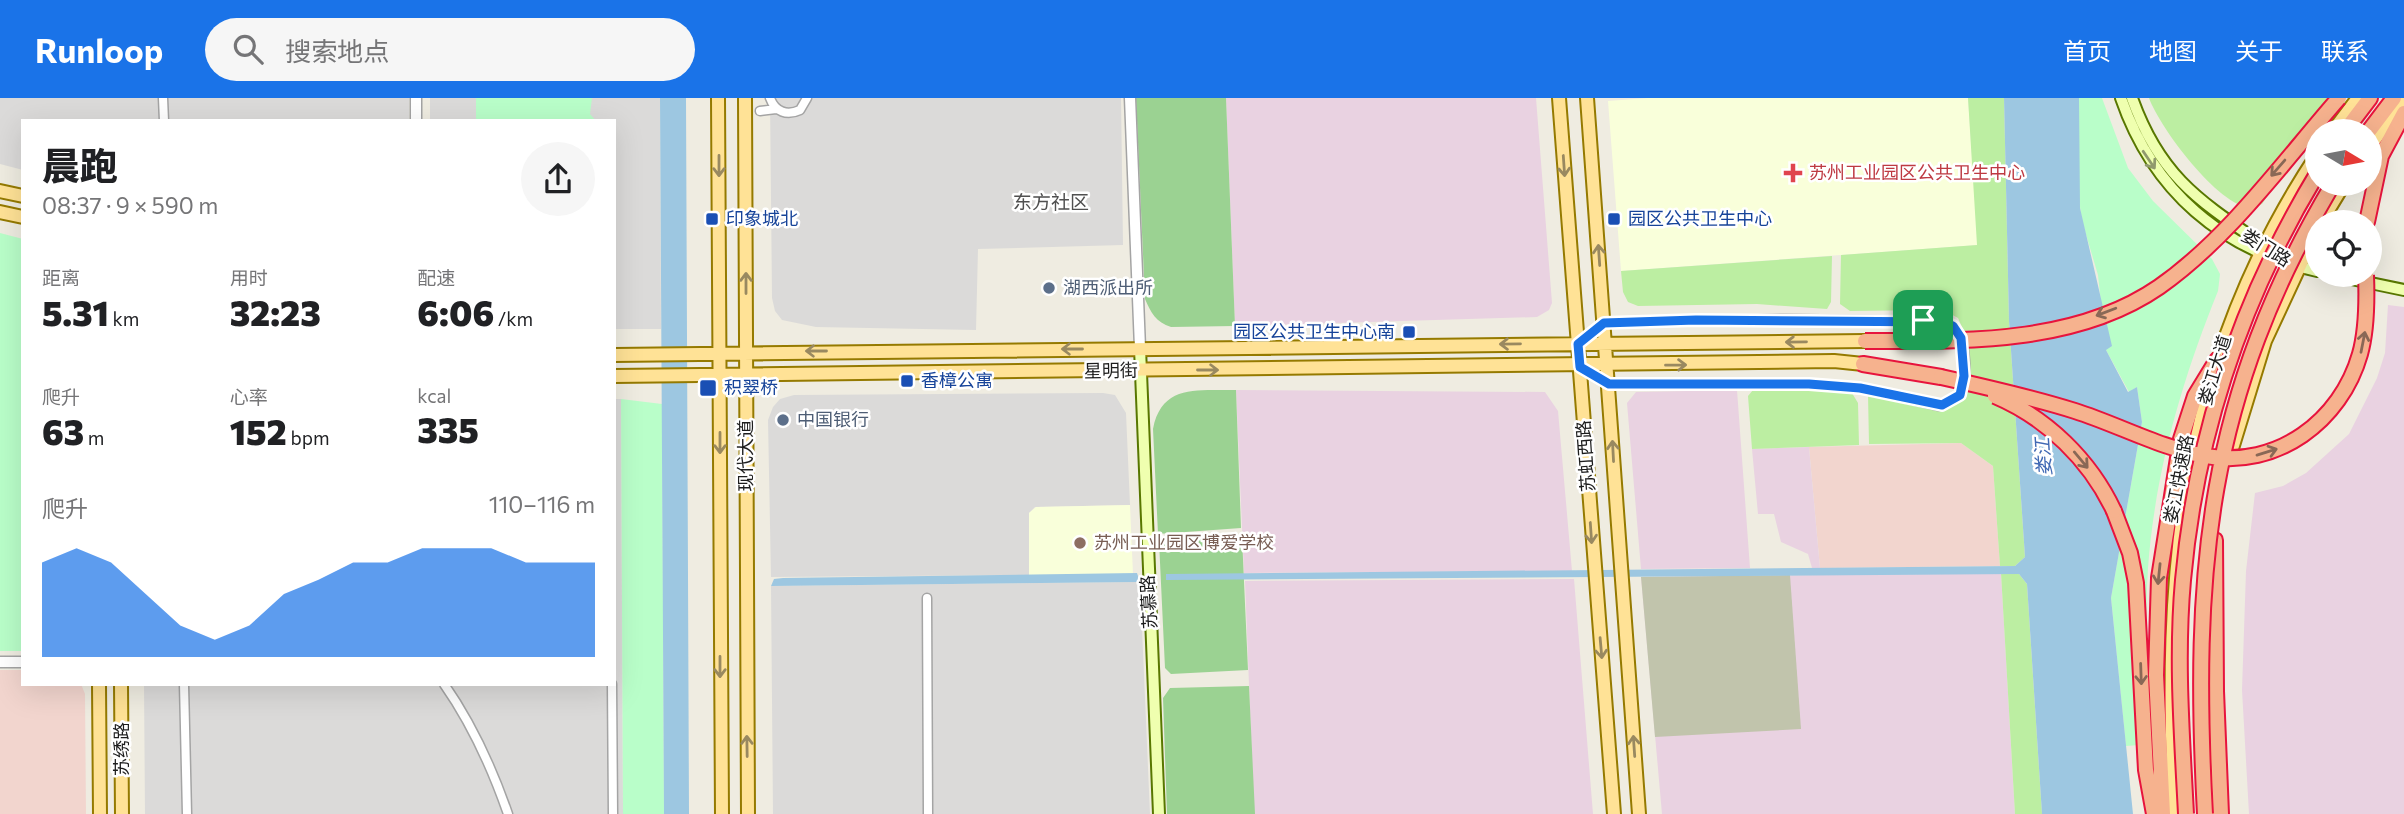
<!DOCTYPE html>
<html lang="zh">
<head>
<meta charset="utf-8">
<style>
  body { margin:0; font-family:Commissioner,"Noto Sans SC",sans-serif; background:#f6f6f6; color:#202124; height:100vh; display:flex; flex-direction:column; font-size:26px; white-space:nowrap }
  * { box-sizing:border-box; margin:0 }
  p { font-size:23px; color:#757577 }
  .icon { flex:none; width:38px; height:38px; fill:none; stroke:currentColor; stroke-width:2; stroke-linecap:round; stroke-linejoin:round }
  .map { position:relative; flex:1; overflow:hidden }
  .drawer { position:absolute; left:21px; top:21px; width:595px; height:567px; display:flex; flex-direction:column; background:#fff; border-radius:0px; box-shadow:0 7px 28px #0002 }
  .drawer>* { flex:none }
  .needle { width:46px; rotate:100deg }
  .fabs { position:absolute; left:2305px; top:21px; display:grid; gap:14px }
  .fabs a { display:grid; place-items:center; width:77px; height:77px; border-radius:50%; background:#fff; box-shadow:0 7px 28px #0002; font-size:35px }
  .pin { position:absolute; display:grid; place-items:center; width:60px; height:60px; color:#fff; margin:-30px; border-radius:14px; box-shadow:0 4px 10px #0006 }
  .round { display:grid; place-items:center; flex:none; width:74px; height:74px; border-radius:37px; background:#f6f6f6 }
  .head { display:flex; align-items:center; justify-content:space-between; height:119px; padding:0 21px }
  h1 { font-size:38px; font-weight:800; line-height:52px }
  .figures { display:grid; grid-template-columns:repeat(3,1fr); gap:10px; height:119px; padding:7px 21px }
  .figures div { display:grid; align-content:center }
  .figures b { font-size:35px; font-weight:800 }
  .figures small { font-size:19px; font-weight:400 }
  .figures p { font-size:19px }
  .chart { height:196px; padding:14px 21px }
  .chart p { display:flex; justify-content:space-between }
  .chart svg { width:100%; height:126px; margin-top:7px; fill:#1a73e8; opacity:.7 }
  header { display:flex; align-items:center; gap:42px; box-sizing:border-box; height:98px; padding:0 35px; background:#1a73e8; color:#fff }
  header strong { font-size:33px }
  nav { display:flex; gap:38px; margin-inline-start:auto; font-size:24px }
  .search { width:490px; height:63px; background:#f6f6f6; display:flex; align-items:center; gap:18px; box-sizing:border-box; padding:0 24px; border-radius:38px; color:#757577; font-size:26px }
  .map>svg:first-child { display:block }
</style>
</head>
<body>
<header>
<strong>Runloop</strong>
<div class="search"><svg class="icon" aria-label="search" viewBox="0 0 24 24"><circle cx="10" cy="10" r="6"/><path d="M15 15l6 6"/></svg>搜索地点</div>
<nav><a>首页</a><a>地图</a><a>关于</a><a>联系</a></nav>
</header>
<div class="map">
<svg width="2404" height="716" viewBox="0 0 2404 716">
  <rect width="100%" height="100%" fill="#efece1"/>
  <path fill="#dbdad9" d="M 0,0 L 409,0 L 409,23 L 23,23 L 23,72 L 0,66 Z
    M 430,0 L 660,0 L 661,231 L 614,231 L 614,23 L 430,23 Z
    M 770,0 L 1121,0 L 1123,147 L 978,151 L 976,232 L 816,229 L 782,222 L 775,213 L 772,200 Z
    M 1103,295 L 1115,297 L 1126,315 L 1130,407 L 1035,409 L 1029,415 L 1029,477 L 771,479 L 768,322 L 773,309 L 780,301 L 794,297 Z
    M 614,301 L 621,301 L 623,716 L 145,716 L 144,586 L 614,586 Z
    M 1140,484 L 1150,716 L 773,716 L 771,488 Z"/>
  <path fill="#f2d5ce" d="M 1961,345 L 1993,368 L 2000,468 L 1820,470 L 1809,349 Z
    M 0,572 L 23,572 L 23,586 L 81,586 L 85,596 L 86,716 L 0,716 Z"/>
  <path fill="#e9d2e1" d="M 1226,0 L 1536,0 L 1552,205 L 1549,212 L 1537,219 L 1235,228 Z
    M 2388,207 L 2404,209 L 2404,716 L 2249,716 L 2242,592 L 2246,473 L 2255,395 L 2283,388 L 2306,375 L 2349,336 L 2377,280 L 2385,255 Z
    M 1236,292 L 1545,294 L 1558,313 L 1572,473 L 1244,475 Z
    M 1737,292 L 1750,470 L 1641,471 L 1627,305 L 1636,294 Z
    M 1809,349 L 1820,470 L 1812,470 L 1808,456 L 1781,444 L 1774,416 L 1758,416 L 1752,351 Z
    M 2001,475 L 2015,716 L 1662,716 L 1641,479 Z
    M 1574,481 L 1593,716 L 1254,716 L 1245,483 Z"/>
  <path fill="#f9ffda" d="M 1648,0 L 1968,0 L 1978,147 L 1621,173 L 1608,3 Z
    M 1130,407 L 1133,476 L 1029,477 L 1029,415 L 1036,409 Z"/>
  <path fill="#c1c4ac" d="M 1790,477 L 1801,631 L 1655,639 L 1641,479 Z"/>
  <path fill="#bceea2" d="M 1968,0 L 2004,0 L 2009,223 L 2025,459 L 2015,468 L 2000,468 L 1993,368 L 1961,345 L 1869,346 L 1868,297 C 1898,297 1942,326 1965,297 L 1966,238 L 1958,220 L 1947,214 L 1930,212 L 1850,213 L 1840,206 L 1841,157 L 1977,147 Z
    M 2149,0 L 2334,0 L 2262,106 L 2251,110 C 2218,108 2160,30 2149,0 Z
    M 1832,158 L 1831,204 L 1827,211 L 1757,206 L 1638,208 L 1628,204 L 1623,194 L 1621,173 Z
    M 1770,290 L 1852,295 L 1858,305 L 1859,347 L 1752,351 L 1748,298 L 1753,292 Z
    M 2001,475 L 2019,476 L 2027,486 L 2042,716 L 2015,716 Z"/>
  <path fill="#9bd292" d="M 1136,0 L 1226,0 L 1235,228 L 1171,229 C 1156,224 1151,215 1145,201 Z
    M 1236,292 L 1241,430 L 1158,436 L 1153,331 C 1162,285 1199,293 1236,292 Z
    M 1242,439 L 1248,572 L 1171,576 L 1165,570 L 1159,443 Z
    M 1249,588 L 1255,716 L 1167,716 L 1163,600 L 1170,590 Z"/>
  <path fill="#b9fec9" d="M 476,0 L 592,0 L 590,16 L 596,23 L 476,23 Z
    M 2079,0 L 2102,0 L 2128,70 L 2153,103 L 2212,161 L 2220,176 L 2218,193 C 2182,282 2155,374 2148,470 C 2144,528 2151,588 2153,646 L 2126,648 L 2111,500 L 2142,324 L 2137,289 L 2129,294 L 2106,252 L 2098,177 L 2082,123 L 2078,95 Z
    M 0,135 L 23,141 L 23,553 L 0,553 Z
    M 621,301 L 662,306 L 664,716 L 623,716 Z"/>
  <path fill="#9dc7e1" d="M 660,0 L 686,0 L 689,716 L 664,716 Z
    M 2004,0 L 2079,0 L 2080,110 L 2112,248 L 2106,252 L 2128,294 L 2137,289 L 2142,324 L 2111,500 L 2133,716 L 2042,716 L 2027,486 L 2019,476 L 1166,482 L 1166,476 L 2015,468 L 2025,459 L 2009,223 Z
    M 1137,475 L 1140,484 L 771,488 L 774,481 L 783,480 Z"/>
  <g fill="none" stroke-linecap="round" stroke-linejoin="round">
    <g stroke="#a4a4a4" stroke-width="11">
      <path id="minor" d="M 163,0 L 164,23
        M 770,0 C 775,14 787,18 800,12 L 807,0
        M 760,13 L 776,11
        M 1578,246 L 1604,225 L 1783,221 L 1934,223 C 1941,223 1949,224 1955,230 C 1967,243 1968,282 1960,297 L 1938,308 L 1860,290 L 1809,286 L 1609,286 L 1580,269
        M 927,500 L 928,716
        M 184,586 L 187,716
        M 444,586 C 472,626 492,670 508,716
        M 612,586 L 613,716"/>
    </g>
    <g stroke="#a4a4a4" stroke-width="13">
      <path id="tertiary" d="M 416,0 L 416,23
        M 1130,0 L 1140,250
        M 0,564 L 23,564"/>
    </g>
    <g stroke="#587700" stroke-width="14">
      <path id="secondary" d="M 2121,0 C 2153,93 2222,152 2317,173
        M 2132,0 C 2161,82 2203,105 2271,152
        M 2332,177 L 2404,192
        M 1140,250 L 1159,716"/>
    </g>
    <g stroke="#957a00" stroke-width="16">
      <path id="primary" d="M 718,0 L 722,716
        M 745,0 L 748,716
        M 1559,0 L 1614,716
        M 1587,0 L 1639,716
        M 2333,33 L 2358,0
        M 2370,48 L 2404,2
        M 0,93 L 23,98
        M 0,114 L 23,119
        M 2321,124 L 2344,86
        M 614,257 L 1865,243
        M 614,278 L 1834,263 L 1863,266
        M 2231,354 L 2265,243 L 2317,131
        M 99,586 L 100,716
        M 121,586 L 122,716
        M 2208,608 L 2214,716
        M 2175,716 C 2162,476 2180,263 2317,57"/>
    </g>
    <g stroke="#e7143d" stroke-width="18">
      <path id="trunk" d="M 2345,33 L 2370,0
        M 2369,33 L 2394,0
        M 2367,124 L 2381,58 L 2404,15
        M 1863,266 L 1941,279
        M 2114,413 L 2130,455 L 2136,485 L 2146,672 L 2154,716
        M 2215,442 L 2216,593 L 2221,716
        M 2163,716 L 2156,577 L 2159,480 L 2181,341 L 2195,298 L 2217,262"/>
    </g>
    <use href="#minor" stroke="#fff" stroke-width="8"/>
    <use href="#tertiary" stroke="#fff" stroke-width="10"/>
    <use href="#secondary" stroke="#efffaf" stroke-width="10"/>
    <use href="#primary" stroke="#ffe296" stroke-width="12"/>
    <use href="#trunk" stroke="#f6b28e" stroke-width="14"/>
    <g stroke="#e7143d" stroke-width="18" stroke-linecap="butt">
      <path id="trunk-bridge" d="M 1865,243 C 1962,243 2075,247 2159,189 C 2229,140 2283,64 2339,0
        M 1941,279 C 1986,289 2031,299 2075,313 C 2119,327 2160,350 2206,358 C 2277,371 2341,323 2360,256 C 2367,231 2367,203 2366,177
        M 1995,298 C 2047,320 2090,362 2114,413
        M 2186,716 C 2182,638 2176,560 2183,482 C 2196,337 2242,200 2317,76
        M 2205,716 C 2192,474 2206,299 2333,86"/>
    </g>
    <use href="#trunk-bridge" stroke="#f6b28e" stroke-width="14"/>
  </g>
  <defs><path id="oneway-shaft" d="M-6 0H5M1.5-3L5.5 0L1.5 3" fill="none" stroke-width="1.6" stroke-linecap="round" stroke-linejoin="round" transform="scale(1.75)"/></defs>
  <use stroke="#90996d" href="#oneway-shaft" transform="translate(2149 62) rotate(56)"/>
  <g stroke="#998960">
    <use href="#oneway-shaft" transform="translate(719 68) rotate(90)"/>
    <use href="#oneway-shaft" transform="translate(1564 68) rotate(86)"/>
    <use href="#oneway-shaft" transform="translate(1599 157) rotate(-94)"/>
    <use href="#oneway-shaft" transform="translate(746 185) rotate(-90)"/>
    <use href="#oneway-shaft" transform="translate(1796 244) rotate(179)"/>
    <use href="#oneway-shaft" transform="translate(1510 246) rotate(179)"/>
    <use href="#oneway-shaft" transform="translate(1072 251) rotate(180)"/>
    <use href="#oneway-shaft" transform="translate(816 253) rotate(180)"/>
    <use href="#oneway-shaft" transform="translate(1676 267) rotate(-1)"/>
    <use href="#oneway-shaft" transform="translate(1208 272)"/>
    <use href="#oneway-shaft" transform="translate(720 345) rotate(90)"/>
    <use href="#oneway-shaft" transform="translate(1613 353) rotate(-93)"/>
    <use href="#oneway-shaft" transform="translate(1591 435) rotate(86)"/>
    <use href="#oneway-shaft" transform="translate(1601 550) rotate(85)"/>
    <use href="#oneway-shaft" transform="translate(720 569) rotate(90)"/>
    <use href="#oneway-shaft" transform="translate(747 648) rotate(-91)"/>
    <use href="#oneway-shaft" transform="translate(1634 648) rotate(-94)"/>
  </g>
  <g stroke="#8a6856">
    <use href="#oneway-shaft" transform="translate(2278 70) rotate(131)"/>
    <use href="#oneway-shaft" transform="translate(2106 214) rotate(159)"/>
    <use href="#oneway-shaft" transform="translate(2363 244) rotate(-79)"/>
    <use href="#oneway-shaft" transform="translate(2267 354) rotate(-17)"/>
    <use href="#oneway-shaft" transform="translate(2081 362) rotate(50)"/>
    <use href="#oneway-shaft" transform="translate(2159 476) rotate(96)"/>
    <use href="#oneway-shaft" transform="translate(2141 576) rotate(88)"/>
  </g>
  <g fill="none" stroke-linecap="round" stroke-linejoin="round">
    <g stroke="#fff" stroke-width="14">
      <path id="route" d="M 1696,222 L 1944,224 L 1953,228 L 1961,240 L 1964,278 L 1960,297 L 1942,307 L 1860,290 L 1809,286 L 1609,286 L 1580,269 L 1578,246 L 1604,225 Z"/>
    </g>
    <use href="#route" stroke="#1a73e8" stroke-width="9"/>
  </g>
  <path fill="#e0444e" stroke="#fff" stroke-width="2.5" d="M1789.5 64.5h7v7h7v7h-7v7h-7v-7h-7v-7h7z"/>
  <g fill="#1a4fb4" stroke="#fff" stroke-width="2.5">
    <rect x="705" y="114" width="14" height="14" rx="3.5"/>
    <rect x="1607" y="114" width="14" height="14" rx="3.5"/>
    <rect x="1402" y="227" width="14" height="14" rx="3.5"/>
    <rect x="900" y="276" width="14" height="14" rx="3.5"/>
    <rect x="699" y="281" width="18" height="18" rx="3.5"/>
  </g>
  <g fill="#5c6f8a" stroke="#fff" stroke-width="2.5">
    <circle cx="1049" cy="190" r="7"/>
    <circle cx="783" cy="322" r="7"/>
  </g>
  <circle fill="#8d6e63" stroke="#fff" stroke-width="2.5" cx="1080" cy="445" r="7"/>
  <g text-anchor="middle" stroke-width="5" stroke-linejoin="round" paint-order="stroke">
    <g font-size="18" fill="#be3a42" stroke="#fff" text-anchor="start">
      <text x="1809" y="81">苏州工业园区公共卫生中心</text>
    </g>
    <g font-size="18" fill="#164399" stroke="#fff" text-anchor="start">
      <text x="726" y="127">印象城北</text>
      <text x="1628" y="127">园区公共卫生中心</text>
      <text x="1395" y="240" text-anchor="end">园区公共卫生中心南</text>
      <text x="921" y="289">香樟公寓</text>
      <text x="724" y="296">积翠桥</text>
    </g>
    <g font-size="18" fill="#1d1d1d" stroke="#fff">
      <text transform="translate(2266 150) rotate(32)" y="6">娄门路</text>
      <text transform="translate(2215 272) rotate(-73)" y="6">娄江大道</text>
      <text transform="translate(1111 273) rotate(-1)" y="6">星明街</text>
      <text transform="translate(746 358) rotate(-90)" y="6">现代大道</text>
      <text transform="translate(1586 358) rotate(-94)" y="6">苏虹西路</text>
      <text transform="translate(2179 381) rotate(-79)" y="6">娄江快速路</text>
      <text transform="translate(1149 504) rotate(-93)" y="6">苏慕路</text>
      <text transform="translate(122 651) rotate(-90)" y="6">苏绣路</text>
    </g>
    <g font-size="18" fill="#4e5e75" stroke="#fff" text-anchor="start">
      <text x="1063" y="196">湖西派出所</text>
      <text x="797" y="328">中国银行</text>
    </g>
    <g font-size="18" fill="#785e54" stroke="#fff" text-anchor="start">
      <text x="1094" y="451">苏州工业园区博爱学校</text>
    </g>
    <g font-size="19" fill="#505050" stroke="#fff">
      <text x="1051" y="111">东方社区</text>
    </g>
    <g font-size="19" font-style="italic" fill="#4169b4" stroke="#fff">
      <text transform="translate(2043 359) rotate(-94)" y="7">娄江</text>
    </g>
  </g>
</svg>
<div class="fabs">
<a><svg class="needle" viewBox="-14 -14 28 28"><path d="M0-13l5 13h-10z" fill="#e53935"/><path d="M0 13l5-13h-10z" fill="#757577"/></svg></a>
<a><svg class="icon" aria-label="locate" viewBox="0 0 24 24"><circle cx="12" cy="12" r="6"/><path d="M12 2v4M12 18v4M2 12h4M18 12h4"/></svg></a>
</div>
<div class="pin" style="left:1923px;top:222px;background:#1e9e55"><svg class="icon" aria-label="arrive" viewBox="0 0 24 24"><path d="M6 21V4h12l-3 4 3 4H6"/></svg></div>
<section class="drawer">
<div class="head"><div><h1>晨跑</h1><p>08:37 · 9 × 590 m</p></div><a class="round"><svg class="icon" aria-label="share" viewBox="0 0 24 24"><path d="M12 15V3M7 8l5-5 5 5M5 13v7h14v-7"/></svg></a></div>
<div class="figures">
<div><p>距离</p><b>5.31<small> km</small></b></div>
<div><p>用时</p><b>32:23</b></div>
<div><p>配速</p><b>6:06<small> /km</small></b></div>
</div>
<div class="figures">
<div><p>爬升</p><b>63<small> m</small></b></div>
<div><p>心率</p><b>152<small> bpm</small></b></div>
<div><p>kcal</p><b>335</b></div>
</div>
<div class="chart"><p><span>爬升</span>110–116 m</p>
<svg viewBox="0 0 160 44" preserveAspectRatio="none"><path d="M0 44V11L10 6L20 11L30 22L40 33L50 38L60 33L70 22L80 17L90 11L100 11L110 6L120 6L130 6L140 11L150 11L160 11V44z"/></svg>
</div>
</section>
</div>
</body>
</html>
